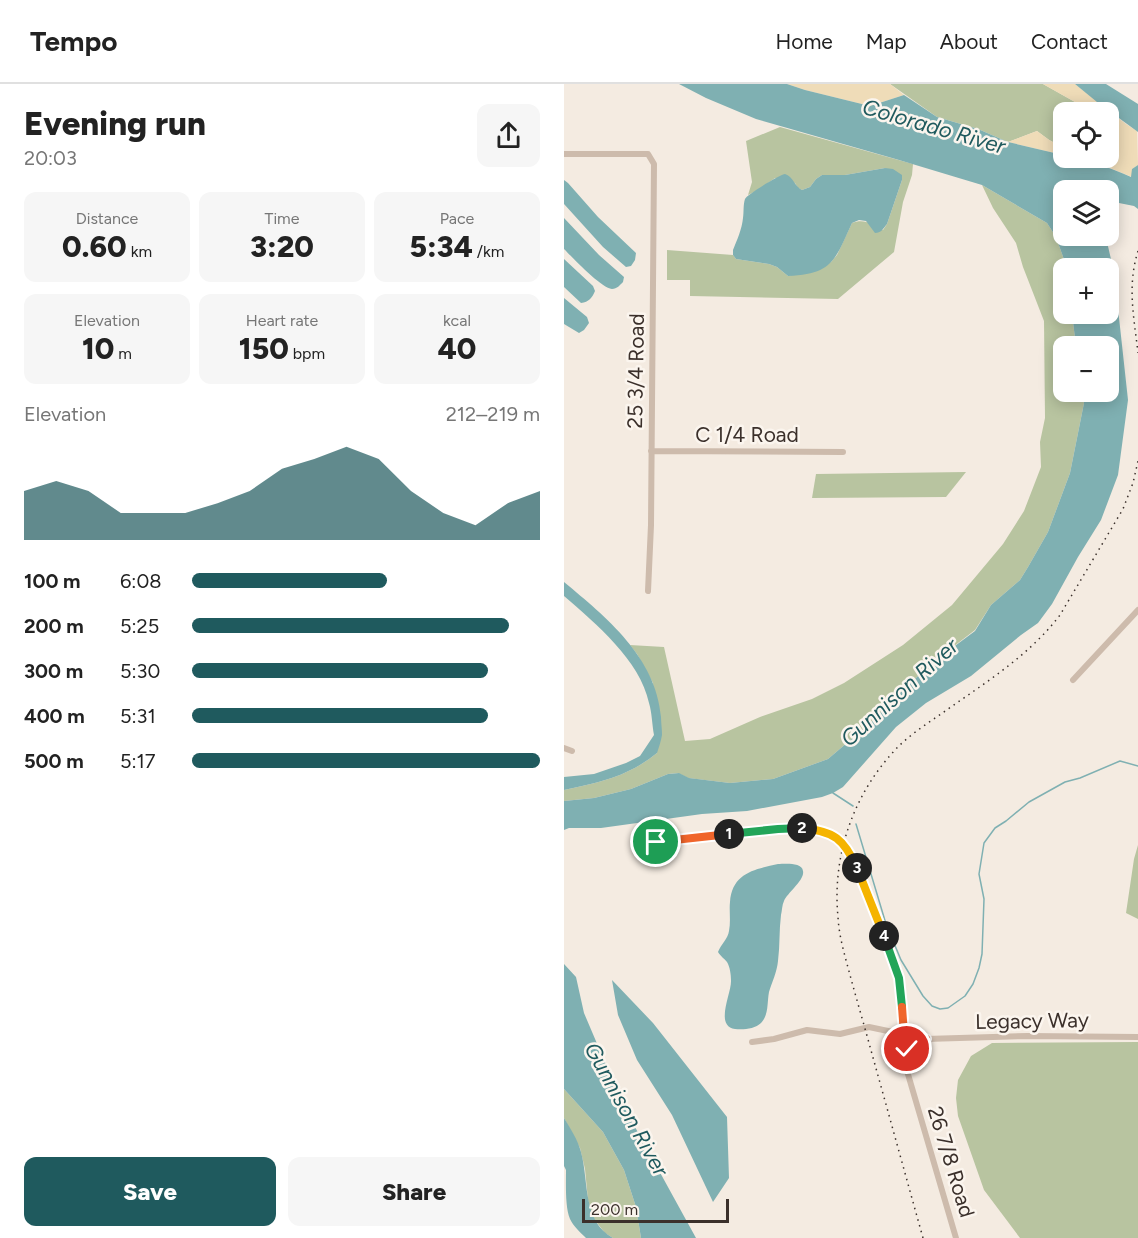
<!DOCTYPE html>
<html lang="en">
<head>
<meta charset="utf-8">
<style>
  body { margin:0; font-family:Figtree,sans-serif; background:#f6f6f6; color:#222; height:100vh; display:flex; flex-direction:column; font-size:22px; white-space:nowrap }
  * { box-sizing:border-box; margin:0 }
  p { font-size:20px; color:#767676 }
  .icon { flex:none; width:33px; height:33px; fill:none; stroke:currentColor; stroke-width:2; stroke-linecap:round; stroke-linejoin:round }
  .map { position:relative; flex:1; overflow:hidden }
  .side { display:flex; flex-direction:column; background:#fff; width:564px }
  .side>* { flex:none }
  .fabs { position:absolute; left:489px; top:18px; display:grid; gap:12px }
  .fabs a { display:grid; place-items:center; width:66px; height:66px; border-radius:12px; background:#fff; box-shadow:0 3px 15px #0003; font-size:30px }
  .scale { position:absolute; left:18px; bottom:15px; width:147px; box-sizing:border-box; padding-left:6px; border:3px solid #3b302b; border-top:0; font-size:16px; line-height:21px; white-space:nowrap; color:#3b302b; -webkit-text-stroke:4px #fbf5ee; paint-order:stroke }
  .pin { position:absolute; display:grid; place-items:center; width:51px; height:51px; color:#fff; margin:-26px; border:3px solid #fff; border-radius:50%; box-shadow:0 2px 6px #0007 }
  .km { position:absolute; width:30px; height:30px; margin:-15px; border-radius:50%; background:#222; color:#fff; font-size:16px; line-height:30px; text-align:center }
  .round { display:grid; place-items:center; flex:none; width:63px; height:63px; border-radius:12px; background:#f6f6f6 }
  .headline { display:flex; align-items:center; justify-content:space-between; height:102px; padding:0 24px }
  h1 { font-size:33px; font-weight:800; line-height:45px }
  .figures { display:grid; grid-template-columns:repeat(3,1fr); gap:9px; height:102px; padding:6px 24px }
  .figures div { display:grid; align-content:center; border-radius:12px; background:#f6f6f6; text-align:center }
  .figures b { font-size:30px; font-weight:800 }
  .figures small { font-size:16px; font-weight:400 }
  .figures p { font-size:16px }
  .chart { height:168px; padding:12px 24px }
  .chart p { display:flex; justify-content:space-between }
  .chart svg { width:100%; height:108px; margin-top:6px; fill:#1f5a5e; opacity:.7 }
  .cta { display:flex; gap:12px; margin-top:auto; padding:12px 24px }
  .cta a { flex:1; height:69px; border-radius:12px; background:#1f5a5e; color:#fff; font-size:24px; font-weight:800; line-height:69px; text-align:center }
  .cta a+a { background:#f6f6f6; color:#222 }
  ul { padding:0 24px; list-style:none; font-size:20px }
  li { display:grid; grid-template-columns:96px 72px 1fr; align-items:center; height:45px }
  li i { height:15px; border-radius:8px; background:#1f5a5e }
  header { display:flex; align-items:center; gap:36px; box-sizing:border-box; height:84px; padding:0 30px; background:#fff; border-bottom:2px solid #e0e0e0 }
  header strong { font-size:28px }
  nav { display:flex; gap:33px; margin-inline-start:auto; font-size:21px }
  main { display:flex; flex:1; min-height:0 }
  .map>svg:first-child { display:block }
</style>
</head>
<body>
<header>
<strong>Tempo</strong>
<nav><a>Home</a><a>Map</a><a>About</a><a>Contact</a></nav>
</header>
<main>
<section class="side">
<div class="headline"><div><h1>Evening run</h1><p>20:03</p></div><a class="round"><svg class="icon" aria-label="share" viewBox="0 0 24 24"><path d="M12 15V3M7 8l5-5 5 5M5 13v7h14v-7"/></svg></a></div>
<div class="figures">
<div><p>Distance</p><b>0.60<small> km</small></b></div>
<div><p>Time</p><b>3:20</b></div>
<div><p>Pace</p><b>5:34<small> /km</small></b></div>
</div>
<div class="figures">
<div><p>Elevation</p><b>10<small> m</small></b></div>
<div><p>Heart rate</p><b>150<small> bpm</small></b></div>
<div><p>kcal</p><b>40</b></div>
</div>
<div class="chart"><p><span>Elevation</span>212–219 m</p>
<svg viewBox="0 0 160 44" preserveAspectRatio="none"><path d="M0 44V24L10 20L20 24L30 33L40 33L50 33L60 29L70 24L80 15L90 11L100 6L110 11L120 24L130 33L140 38L150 29L160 24V44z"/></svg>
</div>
<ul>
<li><b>100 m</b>6:08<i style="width:56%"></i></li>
<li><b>200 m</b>5:25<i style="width:91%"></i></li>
<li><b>300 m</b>5:30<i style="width:85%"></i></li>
<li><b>400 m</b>5:31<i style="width:85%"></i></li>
<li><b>500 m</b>5:17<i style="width:100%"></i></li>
</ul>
<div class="cta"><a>Save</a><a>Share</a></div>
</section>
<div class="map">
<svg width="574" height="1154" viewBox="0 0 574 1154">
  <rect width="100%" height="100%" fill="#f4ebe1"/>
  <path fill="#b8c4a0" d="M 326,0 L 479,0 L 511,18 L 516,24 L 525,28 L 500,28 L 499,61 C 489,60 481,53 473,47 L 444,58 L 414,45 L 373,33 Z
    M 216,43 L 349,80 L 348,91 L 339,118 L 330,168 L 274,215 L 126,212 L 126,196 L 103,196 L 103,166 L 169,171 L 172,175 L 205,180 L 213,183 L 224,192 L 267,178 L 273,171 L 288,139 C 300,134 308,140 319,146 L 323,140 L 338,96 L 321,84 L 281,91 L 258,91 L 252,95 L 246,103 L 238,106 L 234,104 L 231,99 L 211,94 L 196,105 L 184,111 L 188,98 L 182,57 Z
    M 418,101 L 483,139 L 492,153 L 503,184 L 500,184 L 500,230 L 508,230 L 512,262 L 500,262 L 500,308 L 518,308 L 520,319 L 506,389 L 484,448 L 464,483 L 456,496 L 427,521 L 411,546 L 368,579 L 323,621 L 311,635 L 264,675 L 209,695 L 166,699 L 124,694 L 114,689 L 104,690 L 67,705 L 30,714 L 0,717 L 0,706 C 37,698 63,693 93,669 L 89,599 L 73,570 L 66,561 L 100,563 L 121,657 L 146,655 L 196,633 L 248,615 L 280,599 L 339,561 L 388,521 L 439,460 L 460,427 L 477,383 L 476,358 L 481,334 L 480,237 L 459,183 L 452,159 L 429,124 Z
    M 402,388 L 382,413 L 248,414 L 252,390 Z
    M 574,761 L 574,835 L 562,829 L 570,775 Z
    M 574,958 L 574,1154 L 456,1154 L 420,1106 L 394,1032 L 392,1014 L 394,996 L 407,972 L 428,959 Z
    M 0,1005 L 39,1048 L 60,1086 L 72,1123 L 77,1154 L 49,1154 L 41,1149 L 30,1135 L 24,1116 L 21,1085 L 16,1064 L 0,1034 Z"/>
  <path fill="#efdcb8" d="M 223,0 L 326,0 L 340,11 L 306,22 L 241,6 Z
    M 479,0 L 511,0 L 562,40 L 573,47 L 574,81 L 568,85 L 568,93 L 541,82 L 508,74 L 544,74 L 544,28 L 525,28 L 516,24 L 511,18 Z
    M 473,47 C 481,53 489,60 499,61 L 499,71 L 444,58 Z"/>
  <path fill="#7fb0b2" d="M 115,0 L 223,0 L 241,6 L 306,22 L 340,11 L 373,33 L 414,45 L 444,58 L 499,71 L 500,74 C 523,74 546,84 567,93 L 568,85 L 574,81 L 574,125 L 570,122 L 545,117 L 544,106 L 500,106 L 500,152 L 541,152 L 543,158 L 550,188 L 564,316 L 554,391 L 537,436 L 514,473 L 488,520 L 474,539 L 457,551 L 407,592 L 362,619 L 332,643 L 279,703 L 269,709 L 258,713 L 183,727 L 138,730 L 37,744 L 5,744 L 0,746 L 0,717 L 30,714 L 67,705 L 104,690 L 115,689 L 125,694 L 166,699 L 209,695 L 264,675 L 311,635 L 323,621 L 368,579 L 411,547 L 427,521 L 456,496 L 464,483 L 484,448 L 506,389 L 520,319 L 518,308 L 544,308 L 544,262 L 512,262 L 508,230 L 544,230 L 544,184 L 503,184 L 492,153 L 483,139 L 418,101 L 335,76 L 192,35 L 142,14 Z
    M 511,0 L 542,0 L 574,20 L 574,48 L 533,18 Z
    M 321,84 L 329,85 L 338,91 L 338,96 L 323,140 C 319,145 317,149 311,149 L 302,137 L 295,136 L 288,139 C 271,176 269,190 224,192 L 213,183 L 205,180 L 172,175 L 169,171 L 169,166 C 173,156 178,145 179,134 C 180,128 179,121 181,115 C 182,111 217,90 221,90 C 229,92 231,103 238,106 L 246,103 L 252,95 L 258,91 L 281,91 Z
    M 0,96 L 4,99 L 34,133 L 72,169 L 71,176 L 67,182 L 62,183 L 39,163 L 0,120 Z
    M 0,134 L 35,171 L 60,193 L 59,198 C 56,201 53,205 48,205 C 37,204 8,173 0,165 Z
    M 0,175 L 29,202 L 31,207 C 28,214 25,218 17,219 L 0,203 Z
    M 0,214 L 23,233 L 25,239 L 20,246 L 15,249 L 0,240 Z
    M 0,498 C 42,533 92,573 97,633 C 97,638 98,645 98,651 C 97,657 95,663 93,669 C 63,693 37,698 0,706 L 0,693 L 30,690 L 62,679 L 76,672 L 90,651 C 88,640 88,629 85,619 C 76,576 32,540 0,512 Z
    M 214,780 C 221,780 238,778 239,787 C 241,796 223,809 220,817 C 218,821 218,827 217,831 C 215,846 216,862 214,877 C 213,888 208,898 205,908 C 203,918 205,931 197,939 C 191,945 179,946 171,945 C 150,942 168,909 167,896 C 167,891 166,883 163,878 C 160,874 157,873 154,868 C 157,860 164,855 165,847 C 167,837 165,827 166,818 C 168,789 191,785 214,780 Z
    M 0,880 L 12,893 L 20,929 L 60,1023 L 132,1154 L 77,1154 L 72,1123 L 60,1086 L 39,1048 L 0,1005 Z
    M 48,896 L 89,939 L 163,1033 L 165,1094 L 149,1118 L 108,1031 L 73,976 L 54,931 Z
    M 0,1034 C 6,1044 14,1056 17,1068 C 25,1097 18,1137 49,1154 L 22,1154 C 17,1149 9,1142 6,1135 C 1,1123 2,1100 2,1086 L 0,1082 Z"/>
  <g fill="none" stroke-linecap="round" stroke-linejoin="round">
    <path stroke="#7fb0b2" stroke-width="1.5" d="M 269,709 L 289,722
      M 292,740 L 322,840 L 337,876 L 359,912 L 368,922 L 376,925 L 384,924 L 401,912 L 409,900 L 415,884 L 418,870 L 420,815 L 415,790 L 420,759 L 431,744 L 442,737 L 465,718 L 501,698 L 516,694 L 556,677 L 574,682"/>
    <path stroke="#cdbbac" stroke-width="6" d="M 0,70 L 84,70 L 90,80 L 87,441 L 84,507
      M 87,367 L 279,368
      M 509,596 L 574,526
      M 0,664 L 8,667
      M 72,761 C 80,764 97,758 107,756 C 133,753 159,750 185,748 C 210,745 239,739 263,748 C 272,752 278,758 284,765 L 331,881 C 337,903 341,928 340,950
      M 359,955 C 345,958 340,966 341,980 L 392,1154
      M 188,958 L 210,955 L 243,946 L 276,950 L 305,943 L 362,955 L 464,952 L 574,953"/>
    <path stroke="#3b302b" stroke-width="1.5" stroke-dasharray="1.5 4.5" stroke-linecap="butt" d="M 574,167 C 563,202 570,233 574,269
      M 359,1154 C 342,1093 325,1031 308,970 C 301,944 293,917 286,891 C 281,872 275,853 274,833 C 268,772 289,711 331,666 C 344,652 361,641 377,630 C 419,600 464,573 496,531 L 559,425 L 569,399 L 574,377"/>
  </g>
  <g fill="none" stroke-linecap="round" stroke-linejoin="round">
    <g stroke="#fff" stroke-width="12">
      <path id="split-1" d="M 92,758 L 165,750"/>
    </g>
    <g stroke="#fff" stroke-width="12">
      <path id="split-2" d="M 165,750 L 214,745 L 238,744"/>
    </g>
    <g stroke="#fff" stroke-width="12">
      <path id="split-3" d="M 238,744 C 270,747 280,755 293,784"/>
    </g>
    <g stroke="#fff" stroke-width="12">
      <path id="split-4" d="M 293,784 L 320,852"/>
    </g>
    <g stroke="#fff" stroke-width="12">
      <path id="split-5" d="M 320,852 L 335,894 L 338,923"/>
    </g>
    <g stroke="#fff" stroke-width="12">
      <path id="split-6" d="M 338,923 L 340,950 L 362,955 C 353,956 348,957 343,965"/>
    </g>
    <use href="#split-1" stroke="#f0652b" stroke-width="8"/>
    <use href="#split-2" stroke="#22a559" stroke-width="8"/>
    <use href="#split-3" stroke="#f5b400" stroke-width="8"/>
    <use href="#split-4" stroke="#f5b400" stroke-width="8"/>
    <use href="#split-5" stroke="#22a559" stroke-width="8"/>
    <use href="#split-6" stroke="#f0652b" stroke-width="8"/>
  </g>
  <g text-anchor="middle" stroke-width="5" stroke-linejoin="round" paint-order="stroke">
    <g font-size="21" fill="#3b302b" stroke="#fbf5ee">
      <text transform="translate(72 287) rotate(-89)" y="7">25 3/4 Road</text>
      <text x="183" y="358">C 1/4 Road</text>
      <text transform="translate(468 937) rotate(-1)" y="7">Legacy Way</text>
      <text transform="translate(387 1078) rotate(73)" y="7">26 7/8 Road</text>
    </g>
    <g font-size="22" font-style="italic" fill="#1f5a5e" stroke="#fbf5ee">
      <text transform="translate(370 42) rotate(16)" y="8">Colorado River</text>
      <text transform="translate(335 608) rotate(-42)" y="8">Gunnison River</text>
      <text transform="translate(63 1025) rotate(61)" y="8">Gunnison River</text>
    </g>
  </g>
</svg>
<div class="fabs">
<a><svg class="icon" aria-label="locate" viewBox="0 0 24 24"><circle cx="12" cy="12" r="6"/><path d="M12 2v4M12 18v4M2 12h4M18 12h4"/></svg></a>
<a><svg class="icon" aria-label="layers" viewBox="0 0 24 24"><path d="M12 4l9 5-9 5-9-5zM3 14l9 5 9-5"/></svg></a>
<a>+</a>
<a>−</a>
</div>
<div class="scale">200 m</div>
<div class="pin" style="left:92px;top:758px;background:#1e9e55"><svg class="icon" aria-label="arrive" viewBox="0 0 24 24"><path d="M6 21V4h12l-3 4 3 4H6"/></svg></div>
<div class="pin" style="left:343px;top:965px;background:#d93025"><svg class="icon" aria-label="check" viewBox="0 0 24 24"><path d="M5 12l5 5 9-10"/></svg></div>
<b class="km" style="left:165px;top:750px">1</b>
<b class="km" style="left:238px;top:744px">2</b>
<b class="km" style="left:293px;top:784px">3</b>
<b class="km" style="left:320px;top:852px">4</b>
</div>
</main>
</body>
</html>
